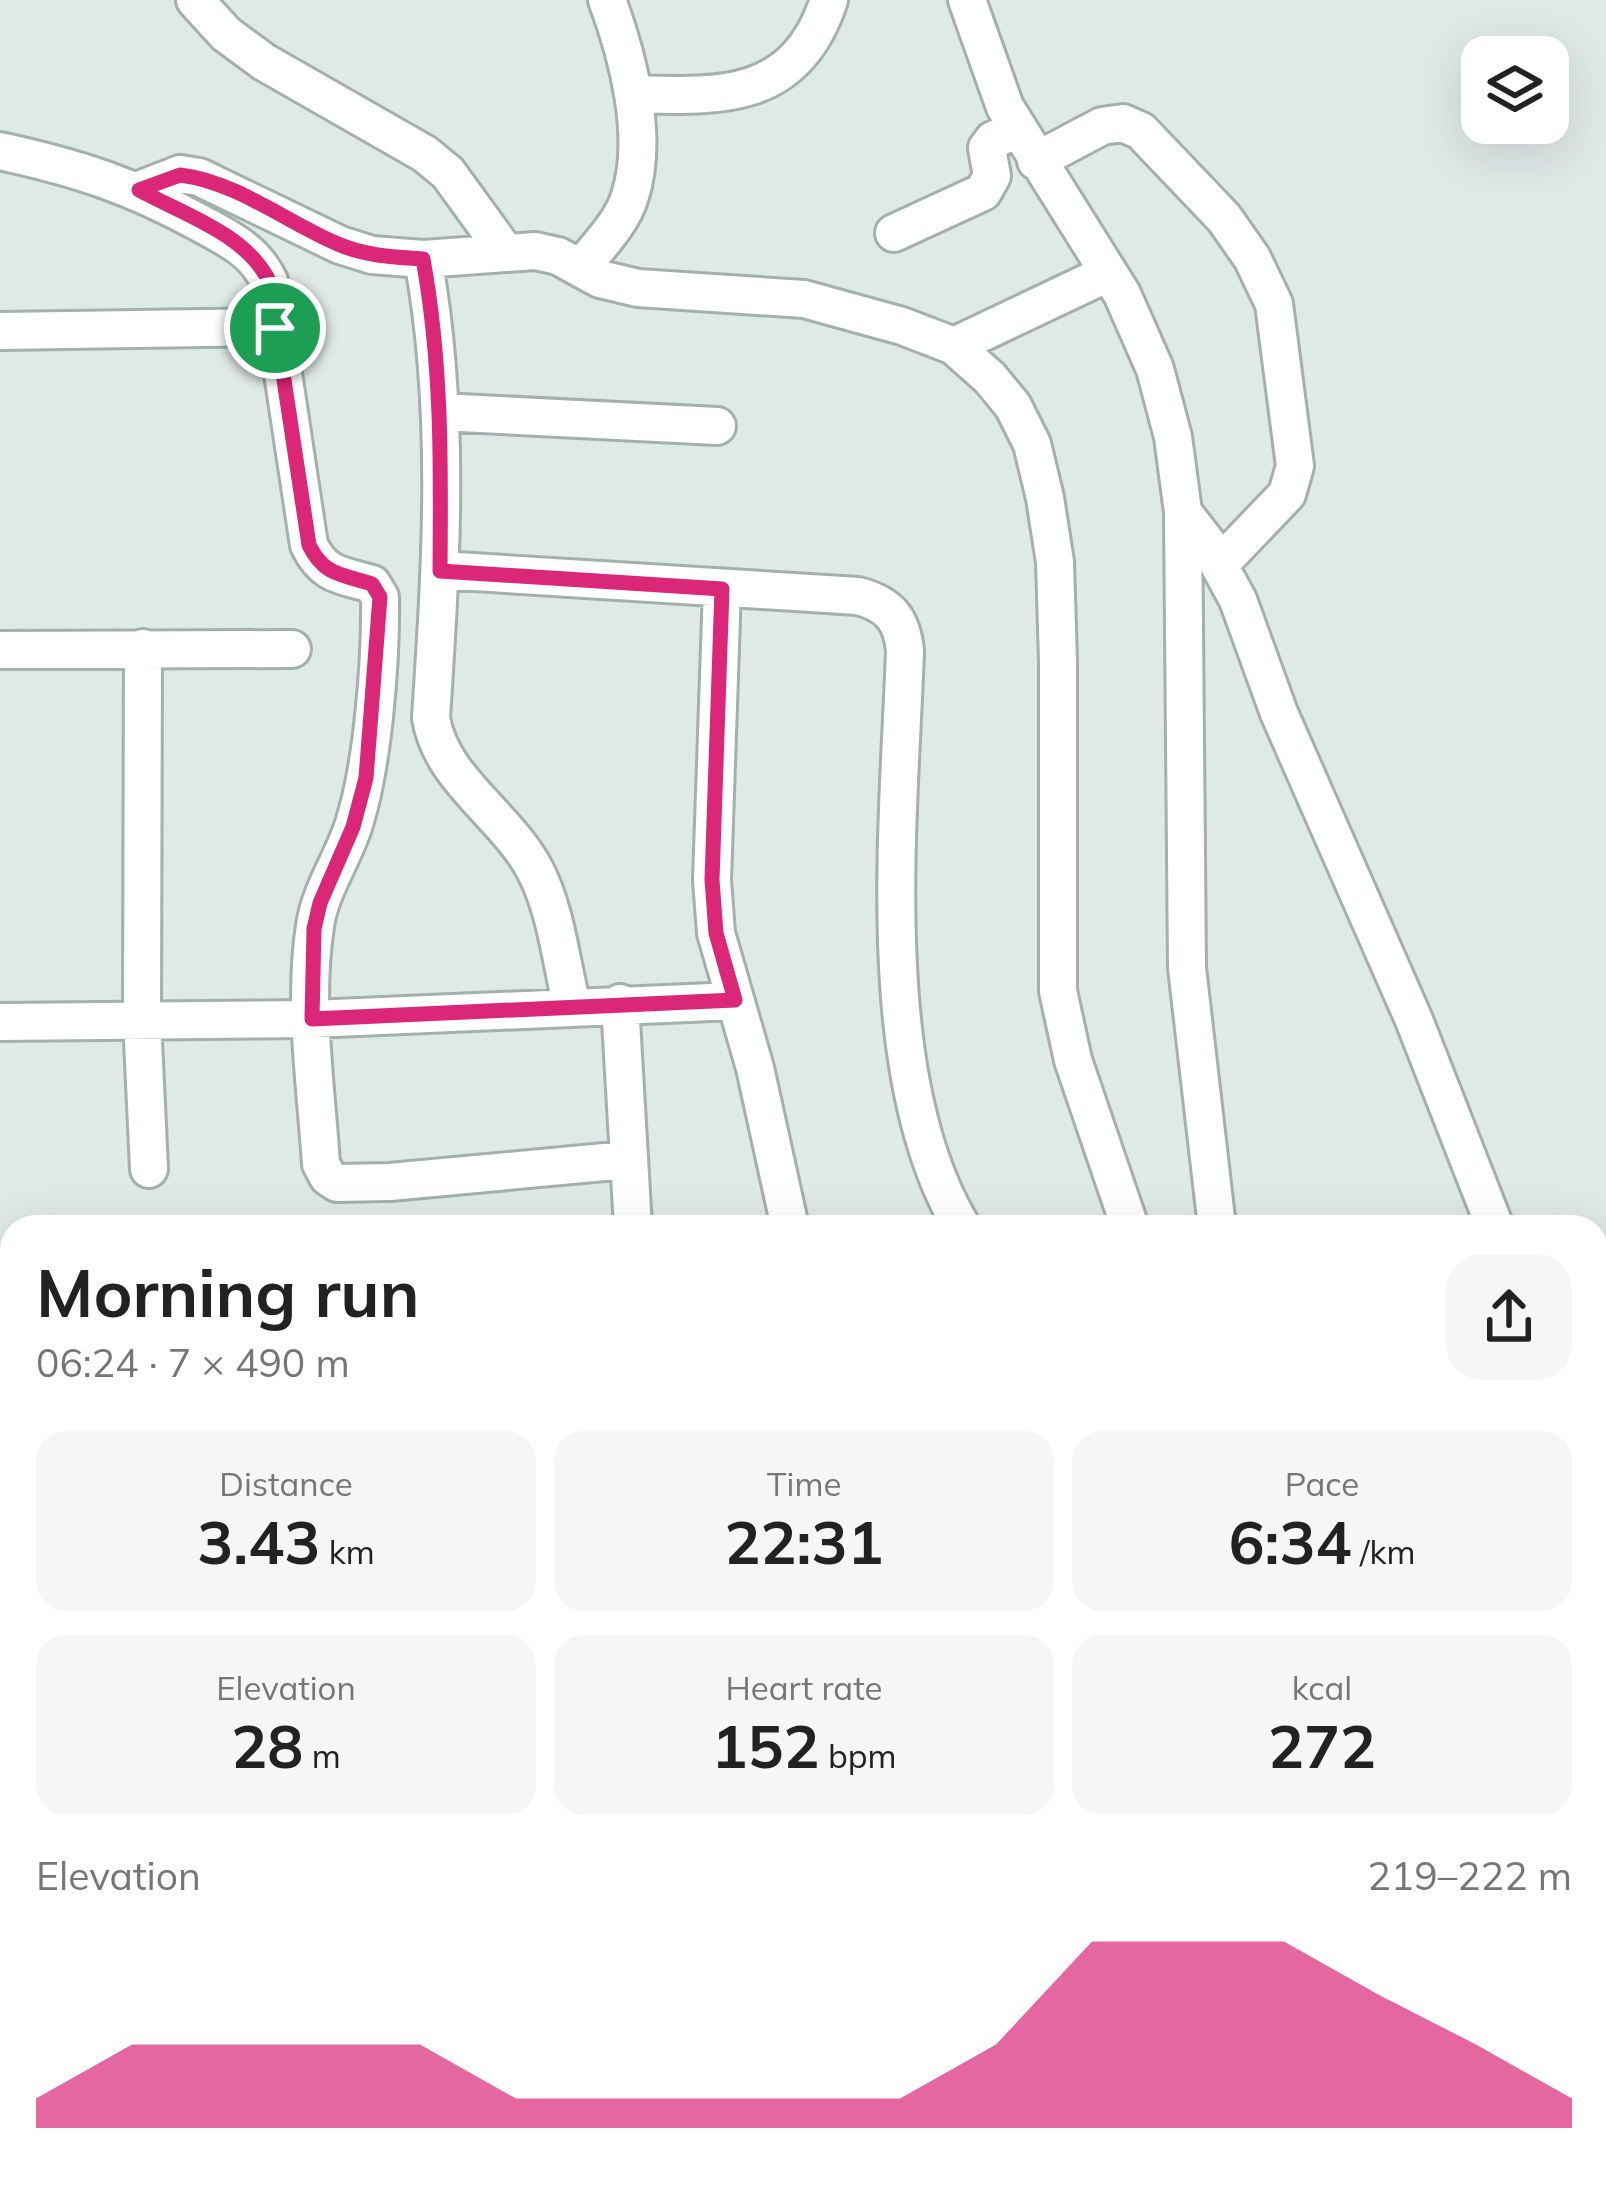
<!DOCTYPE html>
<html lang="en">
<head>
<meta charset="utf-8">
<style>
  body { margin:0; font-family:Mulish,sans-serif; background:#f6f6f6; color:#222; height:100vh; display:flex; flex-direction:column; font-size:45px; white-space:nowrap }
  * { box-sizing:border-box; margin:0 }
  p { font-size:39px; color:#767676 }
  .icon { flex:none; width:66px; height:66px; fill:none; stroke:currentColor; stroke-width:2; stroke-linecap:round; stroke-linejoin:round }
  .map { position:relative; flex:1; overflow:hidden }
  .drawer { position:absolute; left:0px; top:1215px; width:1608px; height:975px; display:flex; flex-direction:column; background:#fff; border-radius:36px 36px 0 0; box-shadow:0 12px 48px #0002 }
  .drawer>* { flex:none }
  .buttons { position:absolute; left:1461px; top:36px; display:grid; gap:24px }
  .buttons a { display:grid; place-items:center; width:108px; height:108px; border-radius:24px; background:#fff; box-shadow:0 12px 48px #0002; font-size:60px }
  .pin { position:absolute; display:grid; place-items:center; width:102px; height:102px; color:#fff; margin:-51px; border:6px solid #fff; border-radius:50%; box-shadow:0 3px 12px #0007 }
  .round { display:grid; place-items:center; flex:none; width:126px; height:126px; border-radius:36px; background:#f6f6f6 }
  .summary { display:flex; align-items:center; justify-content:space-between; height:204px; padding:0 36px }
  h1 { font-size:66px; font-weight:700; line-height:90px }
  .stats { display:grid; grid-template-columns:repeat(3,1fr); gap:18px; height:204px; padding:12px 36px }
  .stats div { display:grid; align-content:center; border-radius:30px; background:#f6f6f6; text-align:center }
  .stats b { font-size:60px; font-weight:700 }
  .stats small { font-size:33px; font-weight:400 }
  .stats p { font-size:33px }
  .chart { height:336px; padding:24px 36px }
  .chart p { display:flex; justify-content:space-between }
  .chart svg { width:100%; height:216px; margin-top:12px; fill:#db2777; opacity:.7 }
  .map>svg:first-child { display:block }
</style>
</head>
<body>
<div class="map">
<svg width="1606" height="2189" viewBox="0 0 1606 2189">
  <rect width="100%" height="100%" fill="#dfe9e6"/>
  <g fill="none" stroke-linecap="round" stroke-linejoin="round">
    <g stroke="#a3b0ad" stroke-width="42">
      <path id="street" d="M 195,0 L 226,34 L 264,62 L 425,154 L 448,173 L 506,253
        M 967,0 L 1005,107 L 1122,294 L 1155,369 L 1173,437 L 1183,512 L 1187,968 L 1217,1227
        M 634,94 C 723,97 796,100 829,0
        M 0,151 C 78,168 130,185 200,223 C 229,239 254,250 269,281 L 309,545 C 324,576 341,575 372,584 L 380,597 C 381,661 373,764 354,824 C 343,859 320,890 315,926 C 303,1003 316,1087 321,1164 L 328,1177 L 337,1183 L 390,1182 L 626,1160
        M 1036,161 L 1102,126 L 1123,123 L 1141,131 L 1224,218 L 1252,258 L 1274,304 L 1295,466 L 1287,494 L 1220,564
        M 139,190 L 180,174 L 199,177 L 340,245 L 372,255 L 423,259 L 535,251 L 558,256 L 600,279 L 638,288 L 804,299 L 902,326 L 954,346 L 990,378 L 1013,406 L 1032,444 L 1045,498 L 1055,562 L 1058,662 L 1058,991 L 1073,1060 L 1130,1227
        M 894,233 L 983,192 L 992,176 L 987,148 L 993,140 L 1018,129
        M 423,259 C 451,411 441,565 431,718 C 441,780 506,815 535,870 C 556,910 561,962 572,1006
        M 582,267 C 598,246 622,223 630,196 C 649,137 628,56 607,0
        M 0,331 L 275,327
        M 954,346 L 1108,273
        M 441,412 L 717,426
        M 1183,512 L 1207,543 L 1238,600 L 1279,713 L 1414,1020 L 1495,1227
        M 441,570 L 858,596 C 889,604 902,619 905,651 C 899,821 871,1077 962,1227
        M 722,589 L 712,880 L 716,933 L 755,1068 L 790,1227
        M 143,648 L 142,1019 L 149,1169
        M 0,650 L 292,649
        M 620,1003 L 633,1227
        M 0,1022 L 312,1019 L 735,1001
        M 12,1394 L 5,1463 L 12,1502
        M 1596,1489 L 1606,1514
        M 1596,2013 L 1606,2010
        M 781,2178 L 783,2189
        M 1440,2178 L 1442,2189
        M 996,2189 L 1002,2178
        M 1476,2189 L 1490,2178"/>
    </g>
    <use href="#street" stroke="#fff" stroke-width="36"/>
  </g>
  <g fill="none" stroke-linecap="round" stroke-linejoin="round">
    <g stroke="#fff" stroke-width="24">
      <path id="route" d="M 180,175 C 237,182 286,222 338,244 C 365,256 394,257 423,259 C 442,363 441,465 440,571 L 722,589 L 712,880 L 716,933 L 735,1000 L 312,1019 L 314,929 L 320,903 L 353,827 L 366,778 L 380,597 L 372,584 C 342,574 324,576 309,545 L 269,281 C 246,234 183,214 139,190 Z"/>
    </g>
    <use href="#route" stroke="#db2777" stroke-width="15"/>
  </g>
</svg>
<div class="buttons">
<a><svg class="icon" aria-label="layers" viewBox="0 0 24 24"><path d="M12 4l9 5-9 5-9-5zM3 14l9 5 9-5"/></svg></a>
</div>
<div class="pin" style="left:275px;top:328px;background:#1e9e55"><svg class="icon" aria-label="arrive" viewBox="0 0 24 24"><path d="M6 21V4h12l-3 4 3 4H6"/></svg></div>
<section class="drawer">
<div class="summary"><div><h1>Morning run</h1><p>06:24 · 7 × 490 m</p></div><a class="round"><svg class="icon" aria-label="share" viewBox="0 0 24 24"><path d="M12 15V3M7 8l5-5 5 5M5 13v7h14v-7"/></svg></a></div>
<div class="stats">
<div><p>Distance</p><b>3.43<small> km</small></b></div>
<div><p>Time</p><b>22:31</b></div>
<div><p>Pace</p><b>6:34<small> /km</small></b></div>
</div>
<div class="stats">
<div><p>Elevation</p><b>28<small> m</small></b></div>
<div><p>Heart rate</p><b>152<small> bpm</small></b></div>
<div><p>kcal</p><b>272</b></div>
</div>
<div class="chart"><p><span>Elevation</span>219–222 m</p>
<svg viewBox="0 0 160 44" preserveAspectRatio="none"><path d="M0 44V38L10 27L20 27L30 27L40 27L50 38L60 38L70 38L80 38L90 38L100 27L110 6L120 6L130 6L140 17L150 27L160 38V44z"/></svg>
</div>
</section>
</div>
</body>
</html>
